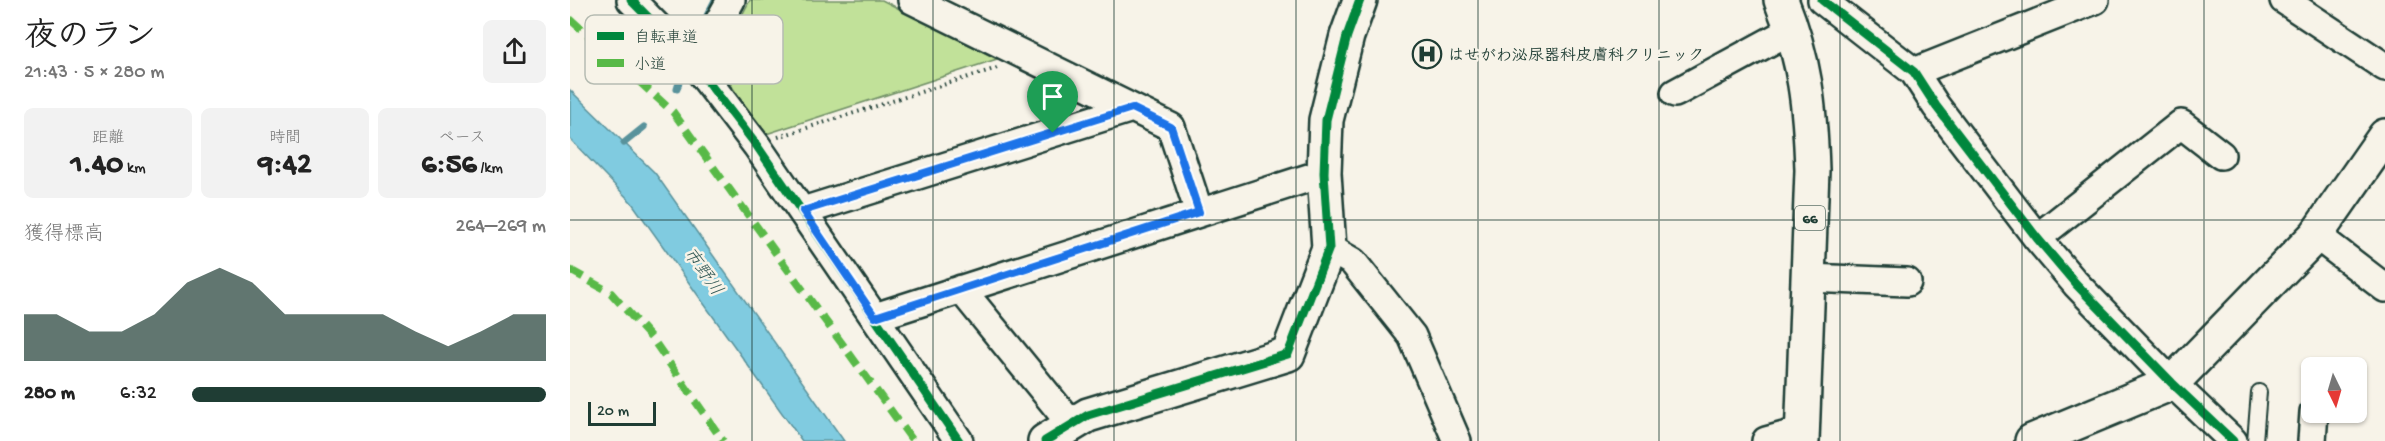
<!DOCTYPE html>
<html lang="ja">
<head>
<meta charset="utf-8">
<style>
  body { margin:0; font-family:"Gochi Hand","Klee One",sans-serif; background:#f2f2f2; color:#222; height:100vh; display:flex; flex-direction:column; font-size:22px; white-space:nowrap }
  * { box-sizing:border-box; margin:0 }
  p { font-size:20px; color:#767676 }
  .icon { flex:none; width:33px; height:33px; fill:none; stroke:currentColor; stroke-width:2; stroke-linecap:round; stroke-linejoin:round }
  .map { position:relative; flex:1; overflow:hidden }
  .drawer { display:flex; flex-direction:column; background:#fff; width:570px }
  .drawer>* { flex:none }
  .needle { width:39px; rotate:175deg }
  .fabs { position:absolute; left:1731px; top:357px; display:grid; gap:12px }
  .fabs a { display:grid; place-items:center; width:66px; height:66px; border-radius:9px; background:#fff; box-shadow:0 2px 4px #0004; font-size:30px }
  .scale { position:absolute; left:18px; bottom:15px; width:68px; box-sizing:border-box; padding-left:6px; border:3px solid #1f3d34; border-top:0; font-size:16px; line-height:21px; white-space:nowrap; color:#1f3d34; -webkit-text-stroke:4px #f7f3e8; paint-order:stroke }
  .pin { position:absolute; display:grid; place-items:center; width:51px; height:51px; color:#fff; margin:-62px -26px; border-radius:50% 50% 50% 0; rotate:-45deg; box-shadow:0 0 6px #0007 }
  .pin .icon { rotate:45deg }
  .round { display:grid; place-items:center; flex:none; width:63px; height:63px; border-radius:9px; background:#f2f2f2 }
  .summary { display:flex; align-items:center; justify-content:space-between; height:102px; padding:0 24px }
  h1 { font-size:33px; font-weight:800; line-height:45px }
  .stats { display:grid; grid-template-columns:repeat(3,1fr); gap:9px; height:102px; padding:6px 24px }
  .stats div { display:grid; align-content:center; border-radius:9px; background:#f2f2f2; text-align:center }
  .stats b { font-size:30px; font-weight:800 }
  .stats small { font-size:16px; font-weight:400 }
  .stats p { font-size:16px }
  .chart { height:168px; padding:12px 24px }
  .chart p { display:flex; justify-content:space-between }
  .chart svg { width:100%; height:108px; margin-top:6px; fill:#1f3d34; opacity:.7 }
  ul { padding:0 24px; list-style:none; font-size:20px }
  li { display:grid; grid-template-columns:96px 72px 1fr; align-items:center; height:45px }
  li i { height:15px; border-radius:8px; background:#1f3d34 }
  main { display:flex; flex:1; min-height:0 }
  .map>svg:first-child { display:block }
</style>
</head>
<body>
<main>
<section class="drawer">
<div class="summary"><div><h1>夜のラン</h1><p>21:43 · 5 × 280 m</p></div><a class="round"><svg class="icon" aria-label="share" viewBox="0 0 24 24"><path d="M12 15V3M7 8l5-5 5 5M5 13v7h14v-7"/></svg></a></div>
<div class="stats">
<div><p>距離</p><b>1.40<small> km</small></b></div>
<div><p>時間</p><b>9:42</b></div>
<div><p>ペース</p><b>6:56<small> /km</small></b></div>
</div>
<div class="chart"><p><span>獲得標高</span>264–269 m</p>
<svg viewBox="0 0 160 44" preserveAspectRatio="none"><path d="M0 44V25L10 25L20 32L30 32L40 25L50 12L60 6L70 12L80 25L90 25L100 25L110 25L120 32L130 38L140 32L150 25L160 25V44z"/></svg>
</div>
<ul>
<li><b>280 m</b>6:32<i style="width:100%"></i></li>
</ul>
</section>
<div class="map">
<svg width="1815" height="441" viewBox="0 0 1815 441">
  <rect width="100%" height="100%" fill="#f7f3e8"/>
  <filter id="ink" filterUnits="userSpaceOnUse"><feTurbulence type="fractalNoise" baseFrequency=".0167" numOctaves="2"/><feDisplacementMap in="SourceGraphic" scale="12" xChannelSelector="R" yChannelSelector="G"/><feConvolveMatrix kernelMatrix="1 2 1 2 8 2 1 2 1" color-interpolation-filters="sRGB"/></filter>
  <g filter="url(#ink)">
    <path fill="#c1e199" stroke="#708f66" stroke-width="1.5" d="M 180,0 L 312,0 L 427,59 L 193,135 L 147,63 Z"/>
    <path fill="#80cbe0" stroke="#59929b" stroke-width="1.5" d="M 0,90 L 85,173 L 274,441 L 232,441 L 62,203 L 0,139 Z"/>
    <g fill="none" stroke-linecap="round" stroke-linejoin="round">
      <path stroke="#59929b" stroke-width="7" d="M 131,27 L 145,0
        M 107,89 L 112,73
        M 54,143 L 74,127"/>
      <g stroke="#1f3d34" stroke-width="18">
        <path id="service" d="M 1685,441 L 1689,392"/>
      </g>
      <g stroke="#1f3d34" stroke-width="32">
        <path id="minor" d="M 61,0 L 125,65 L 187,146 L 389,441
          M 342,0 L 601,127 L 629,212
          M 1252,0 L 1344,72 L 1366,106 L 1467,238 L 1506,284 L 1602,383 L 1663,441
          M 1714,0 L 1815,67
          M 125,65 L 161,0
          M 1344,72 L 1525,0
          M 1105,93 L 1223,29
          M 233,211 L 562,108
          M 1746,235 L 1815,288
          M 1467,238 L 1611,124 L 1651,155
          M 759,248 L 783,262 L 842,336 L 887,441
          M 1238,278 L 1337,282
          M 391,289 L 501,424
          M 305,317 L 754,173
          M 1196,441 L 1232,431
          M 1742,441 L 1744,412"/>
      </g>
      <g stroke="#1f3d34" stroke-width="38">
        <path id="tertiary" d="M 475,441 L 518,415 L 718,354 L 759,248 L 754,173 L 756,120 L 777,36 L 790,0
          M 1462,441 L 1602,383 L 1746,235 L 1815,136"/>
      </g>
      <g stroke="#1f3d34" stroke-width="38">
        <path id="primary" d="M 1211,0 C 1235,60 1240,106 1242,170 L 1232,441"/>
      </g>
      <path stroke="#1f3d34" stroke-width="4" stroke-dasharray="1.5 4.5" stroke-linecap="butt" d="M 208,137 L 427,68"/>
      <use href="#service" stroke="#f7f3e8" stroke-width="14"/>
      <use href="#minor" stroke="#f7f3e8" stroke-width="27"/>
      <use href="#tertiary" stroke="#f7f3e8" stroke-width="33"/>
      <use href="#primary" stroke="#f7f3e8" stroke-width="33"/>
      <path stroke="#58b947" stroke-width="8" stroke-dasharray="15 8" stroke-linecap="butt" d="M 0,19 L 103,112 L 343,441
        M 0,270 L 41,293 L 84,341 L 153,441"/>
      <g stroke="#f7f3e8" stroke-width="13">
        <path id="cycleway" d="M 61,0 L 125,65 L 187,146 L 389,441
          M 1252,0 L 1344,72 L 1366,106 L 1467,238 L 1506,284 L 1602,383 L 1663,441
          M 475,441 L 518,415 L 718,354 L 759,248 L 754,173 L 756,120 L 777,36 L 790,0"/>
      </g>
      <use href="#cycleway" stroke="#00873e" stroke-width="9"/>
    </g>
  </g>
  <g fill="none" stroke-linecap="round" stroke-linejoin="round" filter="url(#ink)">
    <g stroke="#fff" stroke-width="12">
      <path id="route" d="M 562,108 L 601,127 L 629,212 L 305,317 L 233,211 Z"/>
    </g>
    <use href="#route" stroke="#1a73e8" stroke-width="8"/>
  </g>
  <path fill="none" stroke="#1f3d34" stroke-width="1.5" stroke-opacity="0.55" d="M 182,0 L 182,441M 363,0 L 363,441M 544,0 L 544,441M 726,0 L 726,441M 908,0 L 908,441M 1089,0 L 1089,441M 1270,0 L 1270,441M 1452,0 L 1452,441M 1634,0 L 1634,441M 0,220 L 1815,220"/>
  <defs>
    <g id="hospital-ring" transform="scale(1.5)"><circle r="9.5" fill="#f7f3e8" stroke="#1f3d34" stroke-width="1.5"/><path d="M-5-5h3v3.5h4V-5h3V5h-3V1.5h-4V5h-3Z" fill="#1f3d34"/></g>
  </defs>
  <g fill-rule="evenodd">
    <use href="#hospital-ring" x="857" y="54"/>
  </g>
  <g text-anchor="middle" stroke-width="5" stroke-linejoin="round" paint-order="stroke">
    <rect fill="#f7f3e8" stroke="#60746a" stroke-width="1.5" x="1225" y="206" width="30" height="24" rx="4.5"/>
    <g font-size="15" font-weight="bold" fill="#1f3d34">
      <text x="1240" y="223">66</text>
    </g>
    <g font-size="16" font-weight="bold" fill="#1f3d34" stroke="#f7f3e8" text-anchor="start">
      <text x="878" y="60">はせがわ泌尿器科皮膚科クリニック</text>
    </g>
    <g font-size="18" font-style="italic" fill="#325956" stroke="#f7f3e8">
      <text transform="translate(134 271) rotate(55)" y="6">市野川</text>
    </g>
  </g>
  <rect x="15" y="15" width="198" height="69" rx="9" fill="#f7f3e8" stroke="#b6bcb2" stroke-width="1.5"/>
  <rect x="27" y="32" width="27" height="8" fill="#00873e"/>
  <rect x="27" y="59" width="27" height="8" fill="#58b947"/>
  <g font-size="16" fill="#1f3d34">
    <text x="64" y="42">自転車道</text>
    <text x="64" y="69">小道</text>
  </g>
</svg>
<div class="fabs">
<a><svg class="needle" viewBox="-14 -14 28 28"><path d="M0-13l5 13h-10z" fill="#e53935"/><path d="M0 13l5-13h-10z" fill="#767676"/></svg></a>
</div>
<div class="scale">20 m</div>
<div class="pin" style="left:483px;top:133px;background:#1e9e55"><svg class="icon" aria-label="arrive" viewBox="0 0 24 24"><path d="M6 21V4h12l-3 4 3 4H6"/></svg></div>
</div>
</main>
</body>
</html>
